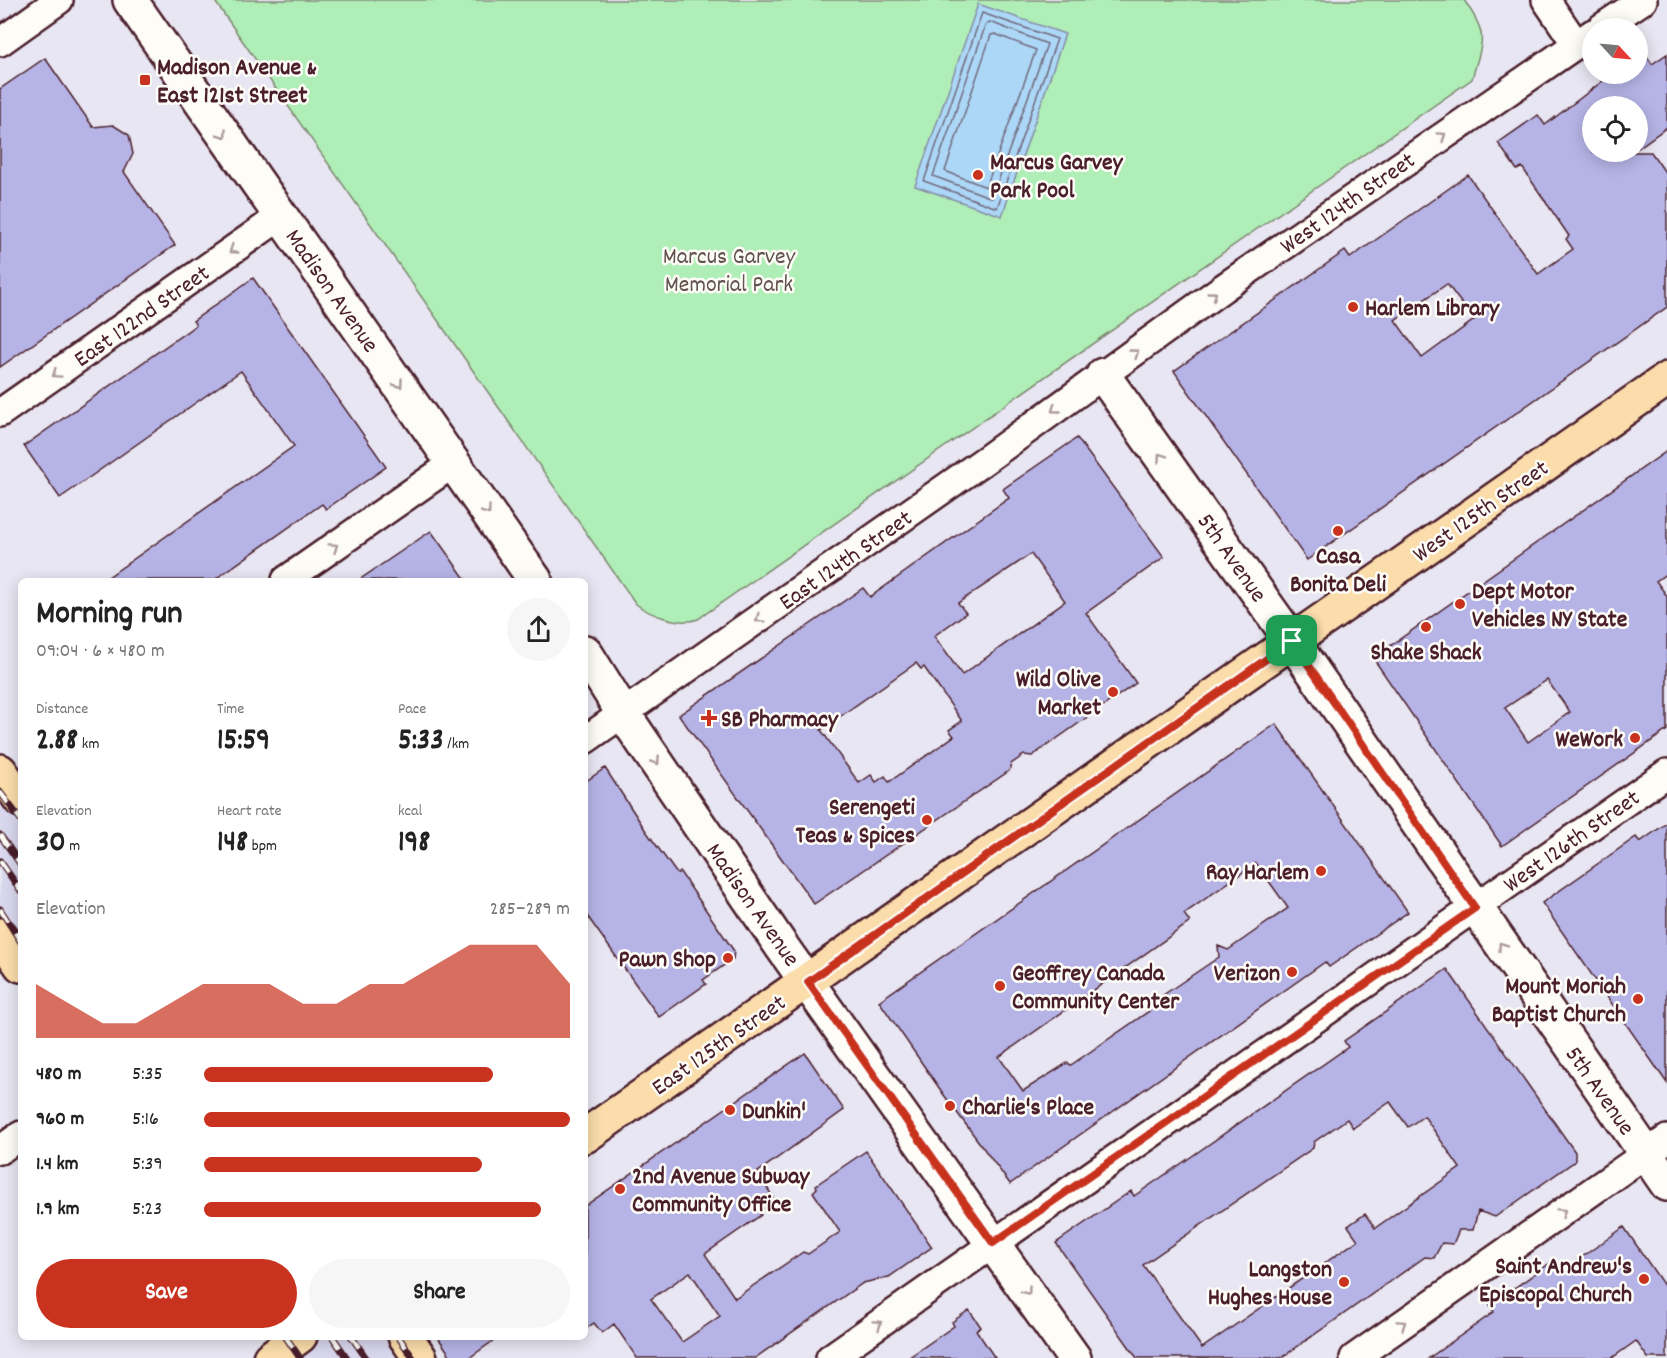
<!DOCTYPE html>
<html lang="en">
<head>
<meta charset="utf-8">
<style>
  body { margin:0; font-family:Dekko,sans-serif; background:#f6f6f6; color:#222; height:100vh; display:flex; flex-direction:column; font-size:22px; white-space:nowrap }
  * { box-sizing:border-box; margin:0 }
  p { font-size:20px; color:#767676 }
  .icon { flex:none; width:33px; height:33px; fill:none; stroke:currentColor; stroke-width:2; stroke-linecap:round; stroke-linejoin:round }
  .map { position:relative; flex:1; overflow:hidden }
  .side { position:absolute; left:18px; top:578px; width:570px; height:762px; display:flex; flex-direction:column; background:#fff; border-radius:9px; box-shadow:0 3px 15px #0003 }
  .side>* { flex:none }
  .needle { width:39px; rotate:116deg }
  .fabs { position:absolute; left:1582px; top:18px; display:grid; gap:12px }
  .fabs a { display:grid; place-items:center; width:66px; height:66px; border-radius:50%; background:#fff; box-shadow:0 3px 15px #0003; font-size:30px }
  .pin { position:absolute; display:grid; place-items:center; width:51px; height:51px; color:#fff; margin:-26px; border-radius:12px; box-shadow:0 3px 9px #0006 }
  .round { display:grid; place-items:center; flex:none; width:63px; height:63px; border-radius:32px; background:#f6f6f6 }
  .head { display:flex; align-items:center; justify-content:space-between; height:102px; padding:0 18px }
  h1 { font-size:33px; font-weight:800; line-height:45px }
  .figures { display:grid; grid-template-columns:repeat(3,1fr); gap:9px; height:102px; padding:6px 18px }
  .figures div { display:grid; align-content:center }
  .figures b { font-size:30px; font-weight:800 }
  .figures small { font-size:16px; font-weight:400 }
  .figures p { font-size:16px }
  .chart { height:168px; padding:12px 18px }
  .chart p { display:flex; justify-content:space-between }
  .chart svg { width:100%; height:108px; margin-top:6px; fill:#c8321e; opacity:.7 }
  .primary-button { display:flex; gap:12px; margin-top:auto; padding:12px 18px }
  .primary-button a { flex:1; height:69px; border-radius:36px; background:#c8321e; color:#fff; font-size:24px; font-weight:800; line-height:69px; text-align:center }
  .primary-button a+a { background:#f6f6f6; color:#222 }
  ul { padding:0 18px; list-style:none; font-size:20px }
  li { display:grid; grid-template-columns:96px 72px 1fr; align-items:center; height:45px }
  li i { height:15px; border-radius:8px; background:#c8321e }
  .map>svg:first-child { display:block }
</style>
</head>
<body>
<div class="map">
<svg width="1667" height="1358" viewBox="0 0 1667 1358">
  <rect width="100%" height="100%" fill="#e8e6f2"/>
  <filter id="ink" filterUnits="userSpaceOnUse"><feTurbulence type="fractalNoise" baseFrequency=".0167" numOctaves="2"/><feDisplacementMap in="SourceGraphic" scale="12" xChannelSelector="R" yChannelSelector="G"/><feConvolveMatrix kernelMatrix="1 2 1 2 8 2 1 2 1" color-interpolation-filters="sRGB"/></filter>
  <g filter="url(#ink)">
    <path fill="#d9d7ee" d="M 0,780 L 21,808 L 21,954 L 0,922 Z
      M 279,1337 L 401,1337 L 416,1358 L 294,1358 Z"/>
    <path fill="#afeeb6" stroke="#7c8670" stroke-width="1.5" d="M 214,0 L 1464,0 C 1489,36 1483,39 1472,79 L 698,619 C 680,626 650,615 636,604 Z"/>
    <path fill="#acd7f7" stroke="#858da5" stroke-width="1.5" d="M 978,4 L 1065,34 L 1002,216 L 915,186 Z"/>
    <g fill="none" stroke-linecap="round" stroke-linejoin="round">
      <path stroke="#71697d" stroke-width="1.5" d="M 982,13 L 1057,39 L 997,208 L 924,181 Z
        M 990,22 L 1047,44 L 992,198 L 933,176 L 986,24 Z
        M 995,34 L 1036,50 L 986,187 L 945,171 L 991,35 Z"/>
    </g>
    <path fill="#b6b4e6" stroke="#4a1f2b" stroke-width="1.5" fill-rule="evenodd" d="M 1638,43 L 1652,64 L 1667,54 L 1667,127 L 1638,148 L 1638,106 L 1593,106 L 1593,152 L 1651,152 L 1667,175 L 1667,307 L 1307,560 L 1174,371 L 1345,251 L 1350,258 L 1468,175 L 1538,274 L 1573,249 L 1566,239 L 1569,236 L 1522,167 L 1517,170 L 1498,143 L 1538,115 L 1545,125 L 1612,74 L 1638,74 ZM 1447,284 L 1474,320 L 1422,358 L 1395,320 Z
      M 45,58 L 93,127 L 113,125 L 129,135 L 133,154 L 124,172 L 175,245 L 0,367 L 0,89 Z
      M 253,278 L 386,467 L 326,509 L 322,504 L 214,580 L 104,580 L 294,446 L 241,371 L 60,498 L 24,446 L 196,325 L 193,321 Z
      M 1077,438 L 1164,557 L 1086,613 L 1136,683 L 1032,756 L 1024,755 L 1011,764 L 1009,771 L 814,904 L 679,715 L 863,588 L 870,597 L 1009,498 L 1003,489 ZM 1031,554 L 1065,601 L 962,675 L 934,636 L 966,613 L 958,603 ZM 916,663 L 921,669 L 924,667 L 962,721 L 949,730 L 954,736 L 889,782 L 885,776 L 876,782 L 871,775 L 859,783 L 821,730 Z
      M 1667,451 L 1667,573 L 1656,581 L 1667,596 L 1667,730 L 1502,846 L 1373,658 ZM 1547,680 L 1570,712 L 1528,742 L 1505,708 Z
      M 431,531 L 466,580 L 359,580 Z
      M 1276,724 L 1408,912 L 1329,967 L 1325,962 L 1010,1184 L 944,1095 L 879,1001 ZM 1256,863 L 1288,908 L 1228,950 L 1218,946 L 1219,957 L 1166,993 L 1149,1006 L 1149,1011 L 1071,1065 L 1067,1063 L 1023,1091 L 999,1057 L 1190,922 L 1184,914 Z
      M 605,768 L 646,831 L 677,874 L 680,872 L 734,951 L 733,959 L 703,980 L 706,984 L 659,1017 L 585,913 L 585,782 Z
      M 1667,823 L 1667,1083 L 1542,903 L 1636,837 L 1640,842 Z
      M 1447,969 L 1575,1152 L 1575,1161 L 1495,1217 L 1478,1211 L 1473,1230 L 1459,1230 L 1453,1244 L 1442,1243 L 1434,1258 L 1425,1257 L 1281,1358 L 1137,1358 L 1056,1243 L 1131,1191 L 1134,1196 L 1185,1161 L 1348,1047 L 1344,1041 ZM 1390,1102 L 1408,1127 L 1424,1116 L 1460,1168 L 1375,1228 L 1365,1214 L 1348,1226 L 1358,1240 L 1202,1348 L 1143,1265 L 1313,1148 L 1314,1142 L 1347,1119 L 1353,1128 Z
      M 805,1053 L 844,1110 L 758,1172 L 775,1201 L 759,1212 L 761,1215 L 705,1254 L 735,1298 L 803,1252 L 808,1254 L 840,1232 L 813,1192 L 817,1188 L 816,1185 L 866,1151 L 932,1247 L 889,1277 L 863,1283 L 755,1358 L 637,1358 L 614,1324 L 602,1333 L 594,1323 L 585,1329 L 585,1206 ZM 690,1272 L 720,1316 L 682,1342 L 651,1299 Z
      M 1624,1227 L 1667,1290 L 1667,1358 L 1648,1358 L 1636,1341 L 1612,1358 L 1429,1358 L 1494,1312 L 1490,1305 L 1553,1261 L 1561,1272 Z
      M 969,1310 L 981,1327 L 976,1330 L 995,1358 L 908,1358 L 954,1326 L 952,1322 Z
      M 437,1336 L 500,1336 L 469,1358 L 452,1358 Z"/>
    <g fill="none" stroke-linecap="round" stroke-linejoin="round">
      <g stroke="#4a1f2b" stroke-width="32">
        <path id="minor" d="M 1546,0 L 1576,44
          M 1601,28 L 1643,0
          M 0,42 L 59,0
          M 0,413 L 281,216
          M 286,580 L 454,463
          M 585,740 L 988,458 L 1223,288 L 1593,33
          M 0,1150 L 21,1135
          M 830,1358 L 1667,773
          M 1354,1358 L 1667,1139"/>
      </g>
      <g stroke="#4a1f2b" stroke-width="38">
        <path id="secondary" d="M 130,0 L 535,580
          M 1103,375 L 1292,641 L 1667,1184
          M 585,652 L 623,713 L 782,947 L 1074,1358"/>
      </g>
      <g stroke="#4a1f2b" stroke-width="38">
        <path id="primary" d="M 0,771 L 21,800
          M 0,935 L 21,965
          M 585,1136 L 1667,379
          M 405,1336 L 420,1358
          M 270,1358 L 300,1336"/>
      </g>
      <use href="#minor" stroke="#fdfcf7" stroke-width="27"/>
      <use href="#secondary" stroke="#fdfcf7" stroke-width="33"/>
      <use href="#primary" stroke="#fbddab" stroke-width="33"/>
      <g stroke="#4a1f2b" stroke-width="7">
        <path id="rail" d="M 0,792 L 21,820
          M 0,835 L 21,865
          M 0,861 L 21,891
          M 0,909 L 21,942
          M 285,1336 L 300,1358
          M 332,1336 L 347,1358
          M 351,1336 L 366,1358
          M 398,1336 L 413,1358"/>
      </g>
      <use href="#rail" stroke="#fdfcf7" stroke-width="4.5" stroke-dasharray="14" stroke-linecap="butt"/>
    </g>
    <defs><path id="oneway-chevron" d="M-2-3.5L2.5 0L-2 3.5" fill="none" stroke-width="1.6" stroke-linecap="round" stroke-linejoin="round" transform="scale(1.5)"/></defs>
    <g stroke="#ac999b">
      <use href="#oneway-chevron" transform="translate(223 134) rotate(55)"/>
      <use href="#oneway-chevron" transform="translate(1442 136) rotate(-35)"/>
      <use href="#oneway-chevron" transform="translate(233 250) rotate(145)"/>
      <use href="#oneway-chevron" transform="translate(1213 295) rotate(-36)"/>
      <use href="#oneway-chevron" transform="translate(1135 353) rotate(-36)"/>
      <use href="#oneway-chevron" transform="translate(56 374) rotate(145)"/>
      <use href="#oneway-chevron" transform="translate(399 384) rotate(55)"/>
      <use href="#oneway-chevron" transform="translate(1055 409) rotate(144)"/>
      <use href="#oneway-chevron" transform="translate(1161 457) rotate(-125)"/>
      <use href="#oneway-chevron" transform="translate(487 511) rotate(55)"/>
      <use href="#oneway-chevron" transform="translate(334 547) rotate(-35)"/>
      <use href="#oneway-chevron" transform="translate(759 619) rotate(145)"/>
      <use href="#oneway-chevron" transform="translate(656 761) rotate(56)"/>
      <use href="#oneway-chevron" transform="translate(1502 946) rotate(-125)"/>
      <use href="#oneway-chevron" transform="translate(1562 1212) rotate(-35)"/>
      <use href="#oneway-chevron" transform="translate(1027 1291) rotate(55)"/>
      <use href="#oneway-chevron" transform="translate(878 1324) rotate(-35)"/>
      <use href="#oneway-chevron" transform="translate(1402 1324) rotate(-35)"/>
    </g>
  </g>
  <g fill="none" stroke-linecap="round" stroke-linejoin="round" filter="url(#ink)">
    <g stroke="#fff" stroke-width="12">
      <path id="route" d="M 1292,641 L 1475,908 L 993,1243 L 808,982 Z"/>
    </g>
    <use href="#route" stroke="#c8321e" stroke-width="8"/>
  </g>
  <g fill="#c8321e" stroke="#fdfcf7" stroke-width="2">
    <rect x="139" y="74" width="12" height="12" rx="3"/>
    <circle cx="978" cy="175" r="6"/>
    <circle cx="1353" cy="307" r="6"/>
    <circle cx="1338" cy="531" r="6"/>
    <circle cx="1460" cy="604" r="6"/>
    <circle cx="1426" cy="627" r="6"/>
    <circle cx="1113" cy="692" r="6"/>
    <path d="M706 709h6v6h6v6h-6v6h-6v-6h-6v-6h6z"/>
    <circle cx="1635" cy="738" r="6"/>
    <circle cx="927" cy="820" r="6"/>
    <circle cx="1321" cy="871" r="6"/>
    <circle cx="728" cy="958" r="6"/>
    <circle cx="1292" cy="972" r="6"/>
    <circle cx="1000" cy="986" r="6"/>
    <circle cx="1638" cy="999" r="6"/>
    <circle cx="950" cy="1106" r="6"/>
    <circle cx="730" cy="1110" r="6"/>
    <circle cx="620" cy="1189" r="6"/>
    <circle cx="1644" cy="1279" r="6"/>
    <circle cx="1344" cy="1282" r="6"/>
  </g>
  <g text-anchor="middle" stroke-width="5" stroke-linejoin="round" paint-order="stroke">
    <g font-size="24" font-weight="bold" fill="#4a1f2b" stroke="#fdfcf7" text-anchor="start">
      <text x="157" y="74">Madison Avenue &amp;<tspan x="157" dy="28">East 121st Street</tspan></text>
      <text x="990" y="169">Marcus Garvey<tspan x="990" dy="28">Park Pool</tspan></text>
      <text x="1365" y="315">Harlem Library</text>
      <text x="1338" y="563" text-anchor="middle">Casa<tspan x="1338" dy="28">Bonita Deli</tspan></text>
      <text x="1472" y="598">Dept Motor<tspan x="1472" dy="28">Vehicles NY State</tspan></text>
      <text x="1426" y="659" text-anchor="middle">Shake Shack</text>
      <text x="1101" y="686" text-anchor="end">Wild Olive<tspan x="1101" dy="28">Market</tspan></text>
      <text x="721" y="726">SB Pharmacy</text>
      <text x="1623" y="746" text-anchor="end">WeWork</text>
      <text x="915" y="814" text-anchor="end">Serengeti<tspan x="915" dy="28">Teas &amp; Spices</tspan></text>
      <text x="1309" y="879" text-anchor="end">Ray Harlem</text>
      <text x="716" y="966" text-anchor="end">Pawn Shop</text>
      <text x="1012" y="980">Geoffrey Canada<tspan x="1012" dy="28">Community Center</tspan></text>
      <text x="1280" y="980" text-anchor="end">Verizon</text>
      <text x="1626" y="993" text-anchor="end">Mount Moriah<tspan x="1626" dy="28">Baptist Church</tspan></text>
      <text x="962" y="1114">Charlie's Place</text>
      <text x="742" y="1118">Dunkin'</text>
      <text x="632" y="1183">2nd Avenue Subway<tspan x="632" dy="28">Community Office</tspan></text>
      <text x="1632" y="1273" text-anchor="end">Saint Andrew's<tspan x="1632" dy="28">Episcopal Church</tspan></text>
      <text x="1332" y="1276" text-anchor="end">Langston<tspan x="1332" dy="28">Hughes House</tspan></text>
    </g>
    <g font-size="24" fill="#4a1f2b" stroke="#fdfcf7">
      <text transform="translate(1347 202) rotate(-35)" y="8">West 124th Street</text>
      <text transform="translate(333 290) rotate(55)" y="8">Madison Avenue</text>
      <text transform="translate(141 315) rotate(-35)" y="8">East 122nd Street</text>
      <text transform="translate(1480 510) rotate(-35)" y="8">West 125th Street</text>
      <text transform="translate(1233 557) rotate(55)" y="8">5th Avenue</text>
      <text transform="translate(845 559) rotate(-35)" y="8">East 124th Street</text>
      <text transform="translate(1571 840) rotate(-35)" y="8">West 126th Street</text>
      <text transform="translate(754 904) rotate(55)" y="8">Madison Avenue</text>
      <text transform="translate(718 1044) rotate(-35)" y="8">East 125th Street</text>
      <text transform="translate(1601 1090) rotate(55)" y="8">5th Avenue</text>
    </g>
    <g font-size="24" fill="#63534e" stroke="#fdfcf7">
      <text x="729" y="263">Marcus Garvey<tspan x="729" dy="28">Memorial Park</tspan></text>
    </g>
  </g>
</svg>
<div class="fabs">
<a><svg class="needle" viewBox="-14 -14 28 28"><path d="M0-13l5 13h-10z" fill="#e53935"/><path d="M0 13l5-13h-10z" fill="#767676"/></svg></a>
<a><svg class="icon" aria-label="locate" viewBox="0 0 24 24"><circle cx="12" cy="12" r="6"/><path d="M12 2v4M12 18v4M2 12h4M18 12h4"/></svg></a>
</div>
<div class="pin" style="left:1292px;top:641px;background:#1e9e55"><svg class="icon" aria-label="arrive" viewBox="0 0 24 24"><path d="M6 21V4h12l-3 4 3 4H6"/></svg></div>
<section class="side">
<div class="head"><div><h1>Morning run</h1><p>09:04 · 6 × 480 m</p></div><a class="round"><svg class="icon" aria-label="share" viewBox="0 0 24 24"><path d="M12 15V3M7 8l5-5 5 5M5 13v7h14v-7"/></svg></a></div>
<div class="figures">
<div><p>Distance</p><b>2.88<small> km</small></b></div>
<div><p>Time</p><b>15:59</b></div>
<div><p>Pace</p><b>5:33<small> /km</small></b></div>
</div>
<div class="figures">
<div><p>Elevation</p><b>30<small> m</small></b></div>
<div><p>Heart rate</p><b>148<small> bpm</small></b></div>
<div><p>kcal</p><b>198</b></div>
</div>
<div class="chart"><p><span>Elevation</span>285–289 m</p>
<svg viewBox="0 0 160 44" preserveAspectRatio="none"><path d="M0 44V22L10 30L20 38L30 38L40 30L50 22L60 22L70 22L80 30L90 30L100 22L110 22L120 14L130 6L140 6L150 6L160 22V44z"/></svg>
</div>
<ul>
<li><b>480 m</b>5:35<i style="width:79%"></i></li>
<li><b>960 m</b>5:16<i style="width:100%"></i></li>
<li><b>1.4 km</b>5:39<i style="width:76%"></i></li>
<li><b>1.9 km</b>5:23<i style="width:92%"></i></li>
</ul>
<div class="primary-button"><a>Save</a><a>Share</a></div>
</section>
</div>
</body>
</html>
